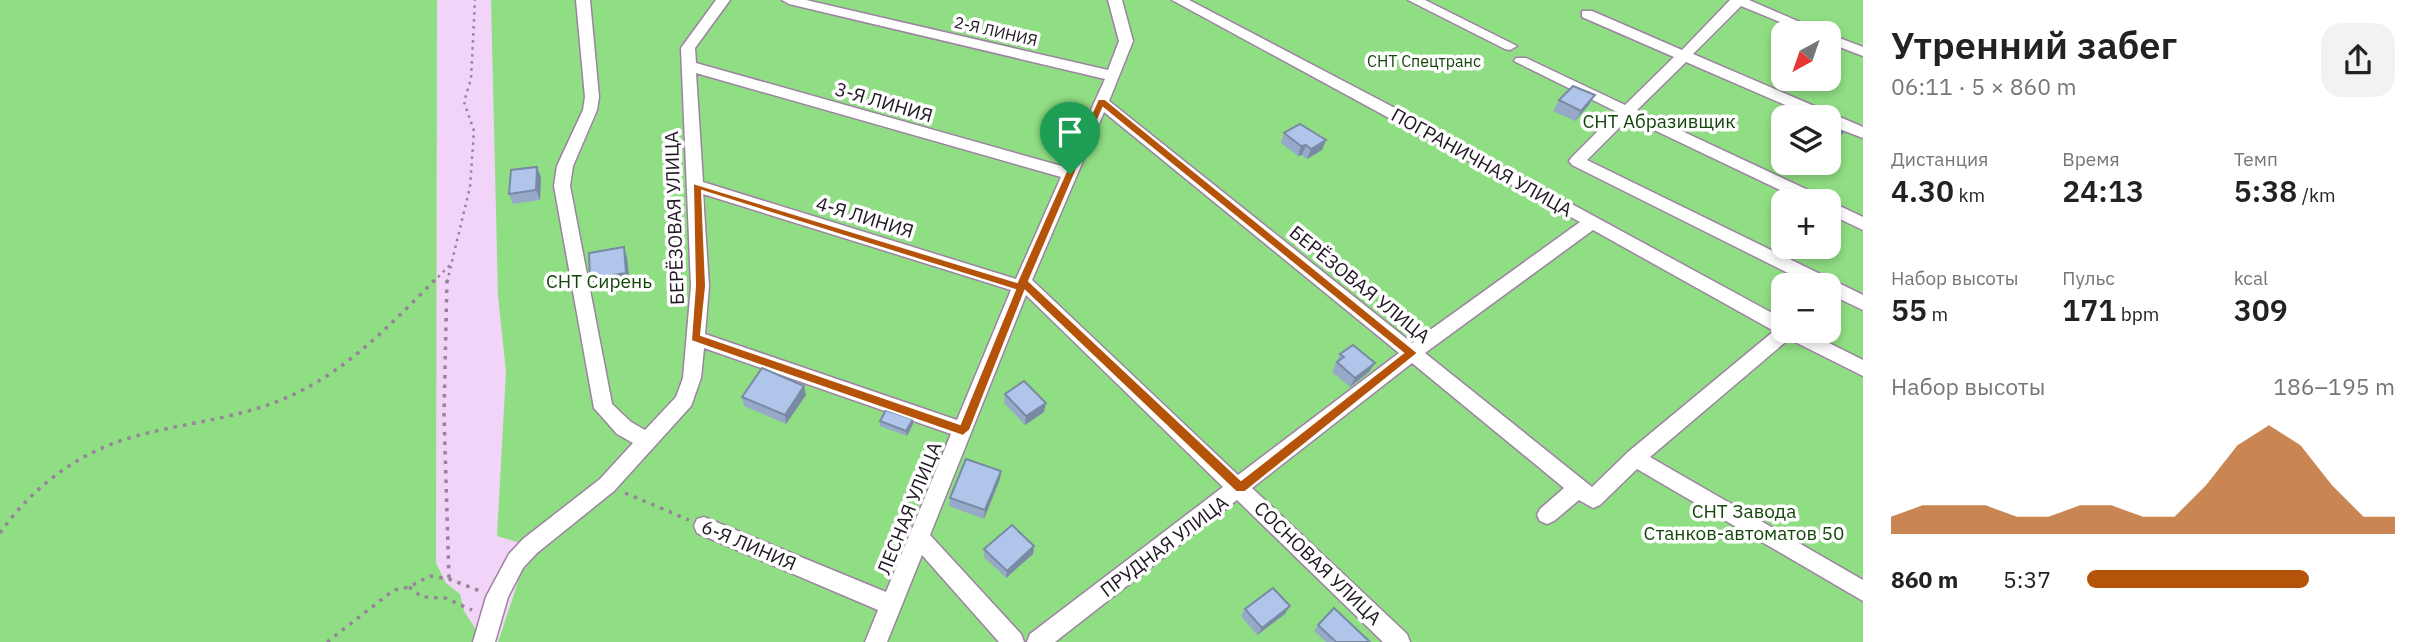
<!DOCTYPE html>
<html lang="ru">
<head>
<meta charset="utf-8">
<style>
  body { margin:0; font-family:"IBM Plex Sans",sans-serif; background:#f2f2f2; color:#222; height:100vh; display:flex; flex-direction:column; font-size:26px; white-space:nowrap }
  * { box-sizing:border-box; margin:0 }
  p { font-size:23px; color:#767676 }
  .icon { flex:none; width:38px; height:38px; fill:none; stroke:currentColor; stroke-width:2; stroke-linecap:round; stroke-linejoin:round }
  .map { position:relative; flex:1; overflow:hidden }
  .drawer { display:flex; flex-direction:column; background:#fff; width:560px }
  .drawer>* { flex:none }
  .needle { width:46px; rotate:220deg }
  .controls { position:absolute; left:1771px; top:21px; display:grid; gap:14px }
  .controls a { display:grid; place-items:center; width:70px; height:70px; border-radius:14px; background:#fff; box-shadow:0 4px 10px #0003; font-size:35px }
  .pin { position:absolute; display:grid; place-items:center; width:60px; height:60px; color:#fff; margin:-72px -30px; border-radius:50% 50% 50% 0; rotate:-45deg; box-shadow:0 0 7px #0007 }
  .pin .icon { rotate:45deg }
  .round { display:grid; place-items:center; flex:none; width:74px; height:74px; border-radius:21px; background:#f2f2f2 }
  .head { display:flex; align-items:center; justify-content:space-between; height:119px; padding:0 28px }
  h1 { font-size:38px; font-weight:600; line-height:52px }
  .stats { display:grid; grid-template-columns:repeat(3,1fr); gap:10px; height:119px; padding:7px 28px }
  .stats div { display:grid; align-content:center }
  .stats b { font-size:30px; font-weight:600 }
  .stats small { font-size:19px; font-weight:400 }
  .stats p { font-size:19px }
  .chart { height:196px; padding:14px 28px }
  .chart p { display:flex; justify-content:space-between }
  .chart svg { width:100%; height:126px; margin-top:7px; fill:#b45309; opacity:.7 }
  ul { padding:0 28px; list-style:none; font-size:23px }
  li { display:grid; grid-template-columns:112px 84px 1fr; align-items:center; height:52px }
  li i { height:18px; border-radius:9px; background:#b45309 }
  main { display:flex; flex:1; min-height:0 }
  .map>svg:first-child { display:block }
</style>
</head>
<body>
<main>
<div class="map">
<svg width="1863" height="642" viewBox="0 0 1863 642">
  <rect width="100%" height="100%" fill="#f2d4f8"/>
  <path fill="#90de83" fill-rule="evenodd" d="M 0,0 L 437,0 L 436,563 L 446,583 L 460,594 L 464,611 L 484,642 L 0,642 Z
    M 491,0 L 1863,0 L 1863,642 L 498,642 L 530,546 L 497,536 L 506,372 L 498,296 ZM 1783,33 L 1829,33 L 1829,79 L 1783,79 ZM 1783,117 L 1829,117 L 1829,163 L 1783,163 ZM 1783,201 L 1829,201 L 1829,247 L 1783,247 ZM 1783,285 L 1829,285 L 1829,331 L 1783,331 Z"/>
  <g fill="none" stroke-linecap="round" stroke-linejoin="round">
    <g stroke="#9e82a3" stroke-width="3">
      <path id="street" d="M 576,0 L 590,0 L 599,97 L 597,110 L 573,166 L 570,186 L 612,404 L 631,422 L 645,430 L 676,397 L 683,378 L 691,286 L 681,48 L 716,0 L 730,0 L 695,48 L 696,63 L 1065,167 L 1105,79 L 789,4 L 782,0 L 806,0 L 1108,70 L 1119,41 L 1108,0 L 1122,0 L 1133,41 L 1109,101 L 1412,343 L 1580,222 L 1172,0 L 1189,0 L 1412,117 L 1783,319 L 1783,331 L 1805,331 L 1863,360 L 1863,376 L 1789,339 L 1650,457 L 1863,580 L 1863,601 L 1637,469 L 1600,505 L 1593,508 L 1579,500 L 1554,521 L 1547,524 L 1540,521 L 1537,515 L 1540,509 L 1564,488 L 1412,363 L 1252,488 L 1407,634 L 1410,642 L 1383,642 L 1237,500 L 1055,642 L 1027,642 L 1030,634 L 1223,487 L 1026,295 L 930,535 L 1021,634 L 1024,642 L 999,642 L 922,555 L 887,642 L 865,642 L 878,610 L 697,533 L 694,526 L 697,519 L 704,517 L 886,592 L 951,434 L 704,348 L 701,378 L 691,406 L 614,491 L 537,553 L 523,568 L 508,597 L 495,642 L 473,642 L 486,597 L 509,554 L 523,539 L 600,479 L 633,443 L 617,434 L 594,408 L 554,186 L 557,166 L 583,110 L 585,97 ZM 696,73 L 1061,177 L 1016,279 L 703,182 ZM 1104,112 L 1399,353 L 1238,475 L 1032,280 ZM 703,194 L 1011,290 L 957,420 L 705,334 L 709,286 ZM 1593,230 L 1774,331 L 1628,452 L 1592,487 L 1425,353 Z
        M 1408,0 L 1425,0 L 1517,46 L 1510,50 L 1505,49 Z
        M 1730,0 L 1749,0 L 1825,33 L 1807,33 L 1741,6 L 1693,54 L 1863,127 L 1863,138 L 1829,125 L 1829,117 L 1813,117 L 1686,62 L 1637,110 L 1823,197 L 1825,201 L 1803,201 L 1629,118 L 1587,160 L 1863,295 L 1863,310 L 1829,294 L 1829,285 L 1812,285 L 1572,165 L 1569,161 L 1572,157 L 1617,112 L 1514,61 L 1516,58 L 1526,58 L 1625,105 L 1674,57 L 1582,17 L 1582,11 L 1592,11 L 1682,50 Z
        M 1829,34 L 1863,47 L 1863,56 L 1829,43 Z
        M 1829,201 L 1863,217 L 1863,230 L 1829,214 Z"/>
    </g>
    <path stroke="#98829c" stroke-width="2.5" stroke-dasharray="2.5 4.5" stroke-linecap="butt" d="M 433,282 L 451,264
      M 447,282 L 470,187 L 474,131 L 464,102 L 471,79 L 475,0"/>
    <path stroke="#98829c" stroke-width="3.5" stroke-dasharray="3.5 6" stroke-linecap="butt" d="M 447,280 L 444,414 L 449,579
      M 625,493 L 689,520
      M 0,533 C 33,486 80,451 136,436 C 184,423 234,419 281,400 C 343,375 389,326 435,280
      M 409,587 L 422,597 L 445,598 L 472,610
      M 327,642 L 394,590 L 409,587 L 430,576 L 449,579 L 480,591"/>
    <use href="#street" fill="#fff" fill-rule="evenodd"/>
  </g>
  <path fill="#96a9c9" d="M 1595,95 L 1588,106 L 1575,121 L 1553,111 L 1559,100 Z
    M 1284,133 L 1322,150 L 1307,159 L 1302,155 L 1298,156 L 1281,143 Z
    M 541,177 L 540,200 L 513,204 L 509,194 Z
    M 1340,354 L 1369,372 L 1350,387 L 1332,372 Z
    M 1005,394 L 1044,412 L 1025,425 L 1004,403 Z
    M 806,395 L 786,424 L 744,406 L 742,397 Z
    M 913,419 L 913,424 L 907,436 L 880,426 L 880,421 Z
    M 1000,479 L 984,519 L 949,506 L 950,498 Z
    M 1034,546 L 1033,554 L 1006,578 L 984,557 L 984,549 Z
    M 1245,609 L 1285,614 L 1257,635 L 1241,616 Z
    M 1318,625 L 1370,642 L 1326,642 L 1314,631 Z"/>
  <path fill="#7a8aa4" d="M 1595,95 L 1588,106 L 1575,121 L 1581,111 Z
    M 1326,140 L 1322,150 L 1307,159 L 1311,149 Z
    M 1306,145 L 1302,155 L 1298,156 L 1301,146 Z
    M 537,167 L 541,177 L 540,200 L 536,190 Z
    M 624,247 L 627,257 L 630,283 L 594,289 L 590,279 Z
    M 1375,363 L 1369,372 L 1350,387 L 1355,378 Z
    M 804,386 L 806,395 L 786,424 L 785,415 Z
    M 1046,403 L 1044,412 L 1025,425 L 1026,416 Z
    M 913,419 L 913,424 L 907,436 L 906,431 Z
    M 1001,471 L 1000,479 L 984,519 L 985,510 Z
    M 1034,546 L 1033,554 L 1006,578 L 1007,571 Z
    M 1290,606 L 1285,614 L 1257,635 L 1262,628 Z"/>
  <path fill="#afc5ea" stroke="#7a8aa4" stroke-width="2" d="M 1573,86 L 1595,95 L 1581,111 L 1559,100 Z
    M 1300,124 L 1326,140 L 1311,149 L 1306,145 L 1301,146 L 1284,133 Z
    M 1829,125 L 1843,132 L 1831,146 L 1829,145 Z
    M 537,167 L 536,190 L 509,194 L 511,170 Z
    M 624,247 L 626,273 L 590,279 L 589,253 Z
    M 1353,345 L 1375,363 L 1355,378 L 1337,362 L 1344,357 L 1340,354 Z
    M 762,368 L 804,386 L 785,415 L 742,397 Z
    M 1024,381 L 1046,403 L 1026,416 L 1005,394 Z
    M 886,410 L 913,419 L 906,431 L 880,421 Z
    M 966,459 L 1001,471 L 985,510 L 950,498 Z
    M 1012,525 L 1034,546 L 1007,571 L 984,549 Z
    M 1273,588 L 1290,606 L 1262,628 L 1245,609 Z
    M 1334,608 L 1370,642 L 1336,642 L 1318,625 Z"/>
  <path fill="#b45309" stroke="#fff" stroke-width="2" fill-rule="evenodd" d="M 1098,99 L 1105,99 L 1418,353 L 1245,492 L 1236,492 L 1025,291 L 970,430 L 963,436 L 691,341 L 695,286 L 693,183 L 1017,282 ZM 1103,108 L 1403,353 L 1241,480 L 1029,281 ZM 702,191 L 1015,290 L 960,424 L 701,335 L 706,286 Z"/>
  <g text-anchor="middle" stroke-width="7" stroke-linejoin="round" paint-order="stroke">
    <g font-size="16" fill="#211623" stroke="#fff">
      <text transform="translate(996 31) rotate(13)" y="6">2-Я ЛИНИЯ</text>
    </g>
    <g font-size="16" fill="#13480a" stroke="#fff">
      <text x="1424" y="67">СНТ Спецтранс</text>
    </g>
    <g font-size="19" fill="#211623" stroke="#fff">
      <text transform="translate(884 102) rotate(16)" y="7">3-Я ЛИНИЯ</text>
      <text transform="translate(1482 162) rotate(29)" y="7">ПОГРАНИЧНАЯ УЛИЦА</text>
      <text transform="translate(865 217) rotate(17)" y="7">4-Я ЛИНИЯ</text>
      <text transform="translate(674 218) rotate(-92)" y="7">БЕРЁЗОВАЯ УЛИЦА</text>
      <text transform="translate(1360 284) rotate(39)" y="7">БЕРЁЗОВАЯ УЛИЦА</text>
      <text transform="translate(909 508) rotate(-68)" y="7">ЛЕСНАЯ УЛИЦА</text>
      <text transform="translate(749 545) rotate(23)" y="7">6-Я ЛИНИЯ</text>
      <text transform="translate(1164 546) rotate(-37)" y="7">ПРУДНАЯ УЛИЦА</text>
      <text transform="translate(1318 563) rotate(44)" y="7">СОСНОВАЯ УЛИЦА</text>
    </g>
    <g font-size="19" fill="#13480a" stroke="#fff">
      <text x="1659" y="128">СНТ Абразивщик</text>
      <text x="599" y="288">СНТ Сирень</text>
      <text x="1744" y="518">СНТ Завода<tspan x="1744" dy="22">Станков-автоматов 50</tspan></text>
    </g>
  </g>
</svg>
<div class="controls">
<a><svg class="needle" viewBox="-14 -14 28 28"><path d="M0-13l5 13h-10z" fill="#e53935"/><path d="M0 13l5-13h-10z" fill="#767676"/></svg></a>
<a><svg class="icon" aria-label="layers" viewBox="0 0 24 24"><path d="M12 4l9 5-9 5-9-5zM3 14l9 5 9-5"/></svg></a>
<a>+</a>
<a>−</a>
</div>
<div class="pin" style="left:1070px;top:174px;background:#1e9e55"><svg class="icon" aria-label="arrive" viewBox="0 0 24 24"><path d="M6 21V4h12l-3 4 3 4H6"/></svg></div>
</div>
<section class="drawer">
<div class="head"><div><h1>Утренний забег</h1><p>06:11 · 5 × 860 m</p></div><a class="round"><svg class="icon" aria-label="share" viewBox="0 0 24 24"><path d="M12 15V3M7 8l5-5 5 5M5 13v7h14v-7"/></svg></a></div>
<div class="stats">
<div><p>Дистанция</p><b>4.30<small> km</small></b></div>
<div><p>Время</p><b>24:13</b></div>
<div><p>Темп</p><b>5:38<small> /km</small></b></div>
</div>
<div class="stats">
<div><p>Набор высоты</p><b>55<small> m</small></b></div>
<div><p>Пульс</p><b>171<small> bpm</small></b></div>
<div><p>kcal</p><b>309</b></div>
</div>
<div class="chart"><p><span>Набор высоты</span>186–195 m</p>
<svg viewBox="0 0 160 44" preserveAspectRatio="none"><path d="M0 44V38L10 34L20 34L30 34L40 38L50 38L60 34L70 34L80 38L90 38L100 27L110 13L120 6L130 13L140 27L150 38L160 38V44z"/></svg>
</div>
<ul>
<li><b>860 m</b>5:37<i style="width:72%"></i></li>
</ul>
</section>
</main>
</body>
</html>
